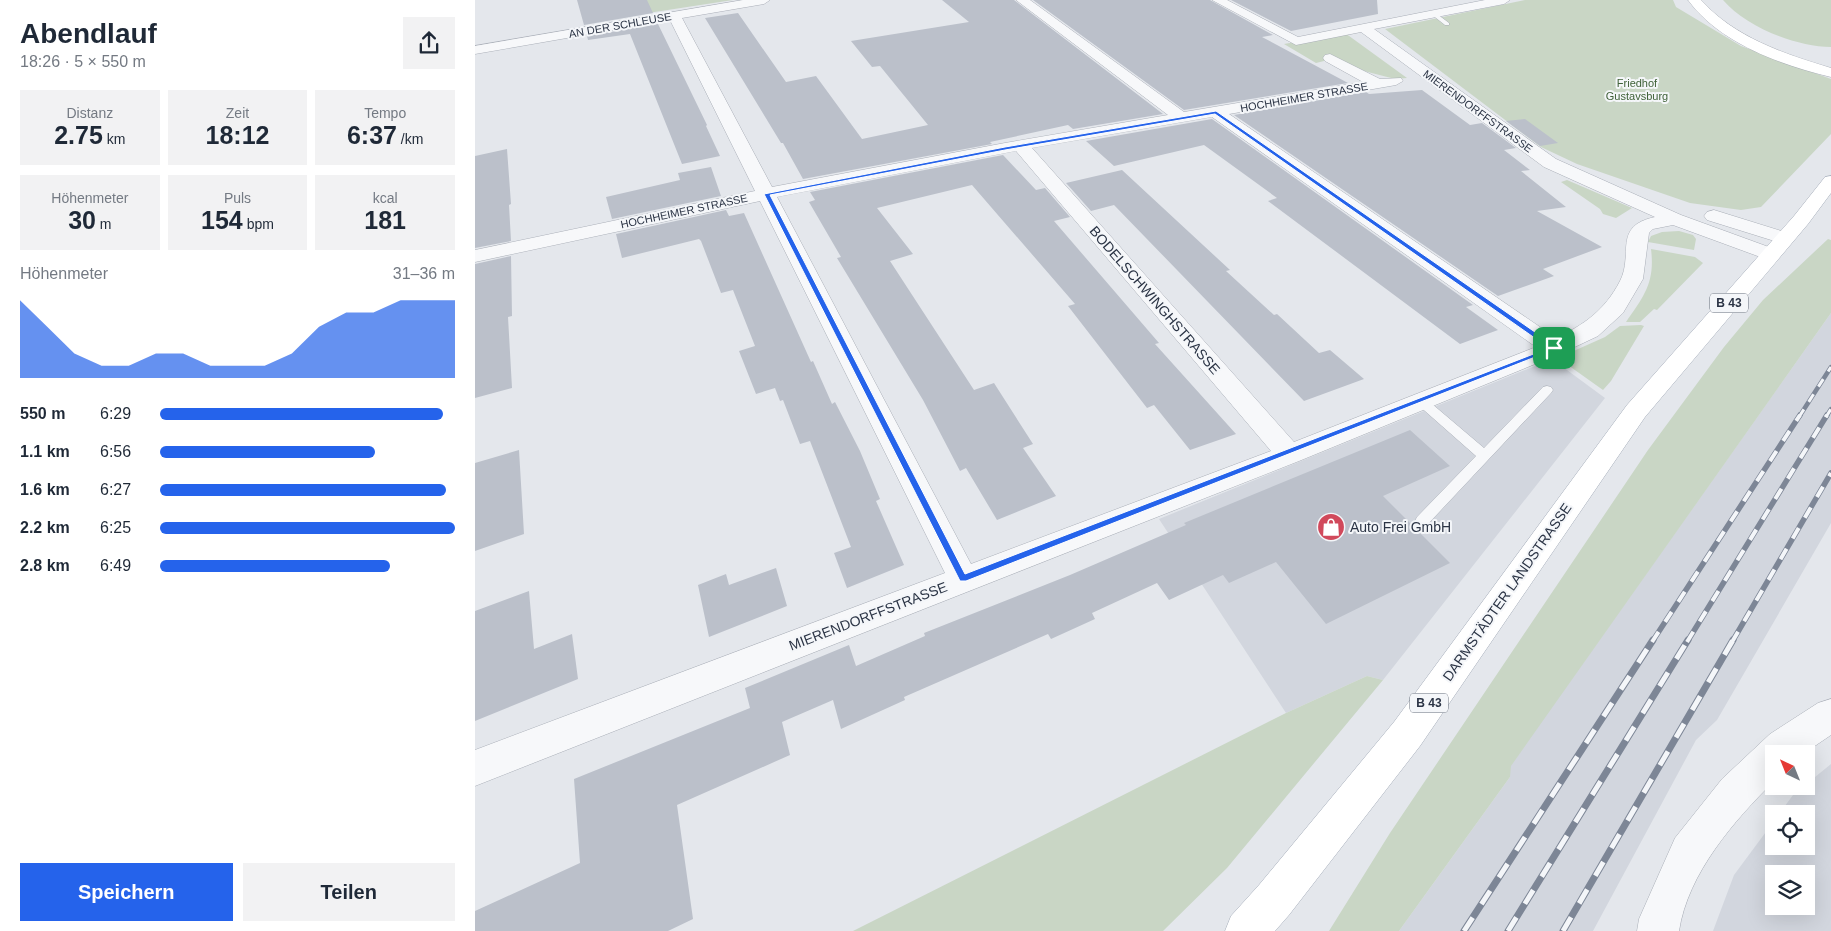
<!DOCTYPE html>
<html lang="de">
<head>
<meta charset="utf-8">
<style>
  body { margin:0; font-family:Helvetica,sans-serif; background:#f2f2f3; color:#1f2937; height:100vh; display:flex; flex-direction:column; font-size:19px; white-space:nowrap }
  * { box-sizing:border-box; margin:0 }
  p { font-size:16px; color:#747a83 }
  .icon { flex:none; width:28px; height:28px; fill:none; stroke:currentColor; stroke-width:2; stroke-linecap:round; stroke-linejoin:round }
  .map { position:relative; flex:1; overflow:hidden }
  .sheet { display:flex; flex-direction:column; background:#fff; width:475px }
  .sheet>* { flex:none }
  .needle { width:32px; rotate:317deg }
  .fabs { position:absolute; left:1290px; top:745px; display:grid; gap:10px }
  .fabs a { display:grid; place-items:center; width:50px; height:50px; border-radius:0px; background:#fff; box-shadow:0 5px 20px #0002; font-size:25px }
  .pin { position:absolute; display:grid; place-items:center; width:42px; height:42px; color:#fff; margin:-21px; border-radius:10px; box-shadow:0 2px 8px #0006 }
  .round { display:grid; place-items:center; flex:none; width:52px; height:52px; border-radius:0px; background:#f2f2f3 }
  .headline { display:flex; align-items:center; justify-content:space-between; height:85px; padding:0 20px }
  h1 { font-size:28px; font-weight:700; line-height:38px }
  .stats { display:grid; grid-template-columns:repeat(3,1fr); gap:8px; height:85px; padding:5px 20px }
  .stats div { display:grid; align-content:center; border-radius:0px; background:#f2f2f3; text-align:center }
  .stats b { font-size:25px; font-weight:700 }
  .stats small { font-size:14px; font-weight:400 }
  .stats p { font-size:14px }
  .chart { height:140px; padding:10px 20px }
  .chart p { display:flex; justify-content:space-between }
  .chart svg { width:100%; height:90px; margin-top:5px; fill:#2563eb; opacity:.7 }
  .primary-button { display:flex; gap:10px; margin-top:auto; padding:10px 20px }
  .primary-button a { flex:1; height:58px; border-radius:0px; background:#2563eb; color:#fff; font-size:20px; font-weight:700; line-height:58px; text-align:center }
  .primary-button a+a { background:#f2f2f3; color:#1f2937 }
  ul { padding:0 20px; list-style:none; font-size:16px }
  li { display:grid; grid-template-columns:80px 60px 1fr; align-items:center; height:38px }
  li i { height:12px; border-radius:6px; background:#2563eb }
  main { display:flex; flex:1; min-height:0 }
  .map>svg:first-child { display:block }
</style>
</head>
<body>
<main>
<section class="sheet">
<div class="headline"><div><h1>Abendlauf</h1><p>18:26 · 5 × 550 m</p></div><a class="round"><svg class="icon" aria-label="share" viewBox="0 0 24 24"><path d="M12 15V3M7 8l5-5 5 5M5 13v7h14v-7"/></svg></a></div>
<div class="stats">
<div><p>Distanz</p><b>2.75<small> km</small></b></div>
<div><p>Zeit</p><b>18:12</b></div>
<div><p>Tempo</p><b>6:37<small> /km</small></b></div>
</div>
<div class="stats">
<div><p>Höhenmeter</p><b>30<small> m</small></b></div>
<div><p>Puls</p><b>154<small> bpm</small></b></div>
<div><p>kcal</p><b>181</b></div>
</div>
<div class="chart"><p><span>Höhenmeter</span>31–36 m</p>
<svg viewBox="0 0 160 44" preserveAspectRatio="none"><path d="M0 44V6L10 19L20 32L30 38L40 38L50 32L60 32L70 38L80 38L90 38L100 32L110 19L120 12L130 12L140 6L150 6L160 6V44z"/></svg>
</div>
<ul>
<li><b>550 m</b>6:29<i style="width:96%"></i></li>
<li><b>1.1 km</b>6:56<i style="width:73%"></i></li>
<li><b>1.6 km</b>6:27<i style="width:97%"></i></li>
<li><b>2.2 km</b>6:25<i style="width:100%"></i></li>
<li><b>2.8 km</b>6:49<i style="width:78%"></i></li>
</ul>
<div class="primary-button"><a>Speichern</a><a>Teilen</a></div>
</section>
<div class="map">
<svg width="1356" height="931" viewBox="0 0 1356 931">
  <rect width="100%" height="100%" fill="#e4e7ec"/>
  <path fill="#d2d6de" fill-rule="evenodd" d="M 1356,313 L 1356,523 L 1242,720 L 1221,740 L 1118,931 L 924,931 L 1035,777 L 1035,766 Z
    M 1077,359 L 1130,398 L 908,680 L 892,676 L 811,713 L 684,519 Z
    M 1356,764 L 1356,931 L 1238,931 L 1259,875 L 1299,821 L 1299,846 L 1331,846 L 1331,814 L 1304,814 L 1318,795 ZM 1299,874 L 1331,874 L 1331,906 L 1299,906 Z"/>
  <path fill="#c9d6c5" d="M 153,0 L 258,0 L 160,15 Z
    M 1050,0 L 1198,0 L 1201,7 L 1266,46 L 1356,79 L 1356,134 L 1286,207 L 1266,210 L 1215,203 L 1102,164 L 1066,147 L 910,29 Z
    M 1248,0 L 1356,0 L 1356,47 C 1321,47 1271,27 1248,0 Z
    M 870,33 L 932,78 L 920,79 L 889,71 L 861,58 L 841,63 L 809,44 Z
    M 1092,180 L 1157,208 L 1141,218 L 1128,214 L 1125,209 L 1086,182 Z
    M 1204,231 L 1218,235 L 1221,239 L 1219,250 L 1173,242 L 1176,236 L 1187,232 Z
    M 1353,239 L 1356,240 L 1356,313 L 1036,766 L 1035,777 L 924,931 L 854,931 L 915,833 L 1173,450 L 1249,347 L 1288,300 Z
    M 1176,249 L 1220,257 L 1228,263 L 1182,310 L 1179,309 L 1165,322 L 1151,322 C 1170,295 1180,282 1176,249 Z
    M 1166,325 L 1169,326 L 1136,381 L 1128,390 L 1083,358 L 1130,337 L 1145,326 Z
    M 892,676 L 908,680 L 752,868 L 688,931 L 378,931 L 811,713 Z"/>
  <path fill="#bbc0ca" d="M 102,0 L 172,0 L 178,13 L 109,25 Z
    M 467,0 L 539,0 L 688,114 L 598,129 L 593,125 L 515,142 L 517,144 L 328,179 L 308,143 L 306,143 L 230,18 L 263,13 L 311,82 L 341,76 L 387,139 L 453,125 L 405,66 L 397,67 L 376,41 L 494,22 Z
    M 558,0 L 735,0 L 798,35 L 787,37 L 873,83 L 709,110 Z
    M 756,0 L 902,0 L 903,14 L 816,31 Z
    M 183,24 L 232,125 L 231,126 L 245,156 L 207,164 L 155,34 L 113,40 L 112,36 Z
    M 947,90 L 995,125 L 1007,123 L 1041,148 L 1029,150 L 1055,170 L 1046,171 L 1091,207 L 1062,211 L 1127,247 L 1068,269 L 1079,276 L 1023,296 L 759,115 L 891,92 L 894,94 Z
    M 737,119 L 998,305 L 991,307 L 1023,330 L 985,344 L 793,201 L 802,198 L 729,145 L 639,166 L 611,141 Z
    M 1050,119 L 1083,143 L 1065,146 L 1031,121 Z
    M 32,149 L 36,204 L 34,205 L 36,241 L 0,248 L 0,156 Z
    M 528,155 L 561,190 L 570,188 L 595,217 L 579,221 L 684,343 L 680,344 L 761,434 L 715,450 L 679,405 L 672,408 L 593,306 L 600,304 L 497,185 L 402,208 L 438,254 L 415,261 L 499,390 L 519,383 L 558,444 L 548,448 L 581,496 L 522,520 L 491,468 L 485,471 L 448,400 L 362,258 L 366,257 L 334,202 L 340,200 L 335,192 Z
    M 236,167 L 246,196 L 137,219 L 131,197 L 205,180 L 203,173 Z
    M 647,170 L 755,270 L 751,271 L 799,315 L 802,314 L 844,353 L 855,350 L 889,379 L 829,401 L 639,205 L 616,211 L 591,183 Z
    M 251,210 L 254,216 L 269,213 L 336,362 L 338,361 L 357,404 L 360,402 L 385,451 L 405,499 L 401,501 L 429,565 L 372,588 L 359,553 L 376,547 L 335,441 L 325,444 L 308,400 L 305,401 L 300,388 L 281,394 L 264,351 L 280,346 L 258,290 L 246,293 L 226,241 L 224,239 L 147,258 L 141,234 Z
    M 36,256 L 37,316 L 33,317 L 37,388 L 0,398 L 0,264 Z
    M 935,430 L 975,466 L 908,496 L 975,563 L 851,624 L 801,562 L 754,583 L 748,575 L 694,600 L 682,583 L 617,613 L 620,619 L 576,639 L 573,634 L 429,697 L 430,700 L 366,729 L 358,700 L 307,722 L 315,755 L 202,805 L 218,919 L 193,931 L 0,931 L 0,911 L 105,863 L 99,779 L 275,708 L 270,688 L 374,645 L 381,666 L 450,636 L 449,633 L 595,575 L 711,525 L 709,523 Z
    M 44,450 L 49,534 L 0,551 L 0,463 Z
    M 301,568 L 312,606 L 234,637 L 223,585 L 251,574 L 254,585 Z
    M 54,591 L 59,649 L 97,634 L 103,679 L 0,721 L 0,611 Z"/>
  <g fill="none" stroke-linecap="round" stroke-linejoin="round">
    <g stroke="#a9aeb7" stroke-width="1">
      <path id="service" d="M 958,11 L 974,23 L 974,25 L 970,25 L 956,14 Z
        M 1072,386 L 1076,387 L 1078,390 L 1076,393 L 952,525 L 942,525 L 940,521 L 942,517 L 1001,456 L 942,404 L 940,401 L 942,398 L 950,398 L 1009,448 L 1068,387 Z"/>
    </g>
    <g stroke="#a9aeb7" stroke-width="1">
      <path id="minor" d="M 268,0 L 295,0 L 289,4 L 207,18 L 297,187 L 530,143 L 693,115 L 541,0 L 555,0 L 709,112 L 888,82 L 850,61 L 848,58 L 850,55 L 855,54 L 905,79 L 926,78 L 928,81 L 921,85 L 754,114 L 1081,338 C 1109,325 1130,310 1145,281 C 1159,254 1137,226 1180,217 L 1069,167 L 886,32 L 821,45 L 737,0 L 752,0 L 823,37 L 1010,0 L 1035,0 L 1029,4 L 899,29 L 1081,159 L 1206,215 L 1302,250 L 1305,254 L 1302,258 L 1295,260 L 1288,258 L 1198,225 L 1178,229 L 1174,233 L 1168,279 L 1148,313 L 1123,336 L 1087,353 L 824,461 L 0,786 L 0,750 L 470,573 L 285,201 L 0,262 L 0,250 L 280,191 L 195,20 L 0,54 L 0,46 ZM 737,117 L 1061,347 L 819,442 L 557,148 ZM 541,151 L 796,451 L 496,564 L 302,197 Z
        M 1239,210 L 1316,234 L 1319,238 L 1316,242 L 1309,244 L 1232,220 L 1229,216 L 1232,212 Z
        M 1356,699 L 1356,735 L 1328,754 L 1299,754 L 1299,781 C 1259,821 1213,873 1204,931 L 1162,931 L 1164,919 L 1200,838 L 1247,779 L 1295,734 L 1343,703 Z"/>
    </g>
    <g stroke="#a9aeb7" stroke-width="1">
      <path id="secondary" d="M 1213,0 L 1226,0 C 1259,37 1309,54 1356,68 L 1356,77 C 1306,65 1244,43 1213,0 Z"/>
    </g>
    <g stroke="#a3abb8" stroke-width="1">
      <path id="primary" d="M 1356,176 L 1356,193 L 1333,224 L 1170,417 L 945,746 L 814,915 L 800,931 L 750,931 L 756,916 L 784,885 L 919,722 L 1152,405 L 1319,216 L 1350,177 Z"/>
    </g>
    <use href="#service" fill="#f7f8fa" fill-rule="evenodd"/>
    <use href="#minor" fill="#f7f8fa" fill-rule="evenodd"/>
    <use href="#secondary" fill="#fff" fill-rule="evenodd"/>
    <use href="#primary" fill="#fff" fill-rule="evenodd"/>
    <g stroke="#7d8696" stroke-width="4.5">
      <path id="rail-far2" d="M 1324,417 L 1356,367
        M 1351,417 L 1356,409"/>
    </g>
    <g stroke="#7d8696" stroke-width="5.5">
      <path id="rail-far1" d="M 1177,642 L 1325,415
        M 1212,642 L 1352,415
        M 1257,642 L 1356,473"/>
    </g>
    <g stroke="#7d8696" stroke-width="7">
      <path id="rail" d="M 989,931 L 1178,640
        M 1033,931 L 1213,640
        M 1088,931 L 1258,640"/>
    </g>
    <use href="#rail-far2" stroke="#f4f6f9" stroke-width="3" stroke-dasharray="9" stroke-linecap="butt"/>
    <use href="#rail-far1" stroke="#f4f6f9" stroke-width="4" stroke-dasharray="12" stroke-linecap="butt"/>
    <use href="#rail" stroke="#f4f6f9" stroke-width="5" stroke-dasharray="16" stroke-linecap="butt"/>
  </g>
  <path fill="#2563eb" stroke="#fff" fill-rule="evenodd" d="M 741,111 L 1083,348 L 491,581 L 485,581 L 289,194 L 530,147 ZM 740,114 L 1074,348 L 490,574 L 295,195 L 530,150 Z"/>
  <defs>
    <g id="shop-disc" transform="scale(1.4375)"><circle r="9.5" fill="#d1495b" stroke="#f4f6f9"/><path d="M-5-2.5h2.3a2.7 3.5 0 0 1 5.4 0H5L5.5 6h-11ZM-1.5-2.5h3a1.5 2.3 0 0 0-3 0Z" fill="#fff"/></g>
  </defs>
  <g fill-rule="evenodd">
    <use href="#shop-disc" x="856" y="527"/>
  </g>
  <g text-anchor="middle" stroke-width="4" stroke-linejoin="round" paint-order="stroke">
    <g font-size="11" fill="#2b3445" stroke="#f4f6f9">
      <text transform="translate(145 25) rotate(-10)" y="4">AN DER SCHLEUSE</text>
      <text transform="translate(829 97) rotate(-10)" y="4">HOCHHEIMER STRASSE</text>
      <text transform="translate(1003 111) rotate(36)" y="4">MIERENDORFFSTRASSE</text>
      <text transform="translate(209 211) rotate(-12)" y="4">HOCHHEIMER STRASSE</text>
    </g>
    <g font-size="11" fill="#3f6138" stroke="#f4f6f9">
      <text x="1162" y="87">Friedhof<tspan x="1162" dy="13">Gustavsburg</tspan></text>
    </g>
    <g fill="#f4f6f9" stroke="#676e7b" stroke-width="1">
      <rect x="1235" y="293.5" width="38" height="19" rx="4"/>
      <rect x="935" y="693.5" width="38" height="19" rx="4"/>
    </g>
    <g font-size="12" font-weight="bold" fill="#2b3445">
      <text x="1254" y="307">B 43</text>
      <text x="954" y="707">B 43</text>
    </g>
    <g font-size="14" fill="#2b3445" stroke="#f4f6f9">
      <text transform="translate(680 300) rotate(49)" y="5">BODELSCHWINGHSTRASSE</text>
      <text transform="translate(1032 592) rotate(-55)" y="5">DARMSTÄDTER LANDSTRASSE</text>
      <text transform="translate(393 616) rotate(-21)" y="5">MIERENDORFFSTRASSE</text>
    </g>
    <g font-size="14" fill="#2b3445" stroke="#f4f6f9" text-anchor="start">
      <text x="875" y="532">Auto Frei GmbH</text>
    </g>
  </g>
</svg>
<div class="fabs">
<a><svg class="needle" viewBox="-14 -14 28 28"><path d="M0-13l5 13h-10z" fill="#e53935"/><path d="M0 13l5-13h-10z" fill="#747a83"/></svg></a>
<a><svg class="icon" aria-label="locate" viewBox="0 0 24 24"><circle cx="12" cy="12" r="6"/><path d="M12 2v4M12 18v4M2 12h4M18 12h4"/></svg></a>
<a><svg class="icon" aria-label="layers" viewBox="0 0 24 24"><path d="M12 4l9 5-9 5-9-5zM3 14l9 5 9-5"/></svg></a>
</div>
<div class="pin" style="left:1079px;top:348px;background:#1e9e55"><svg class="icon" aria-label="arrive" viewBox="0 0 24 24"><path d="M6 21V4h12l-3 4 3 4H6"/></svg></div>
</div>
</main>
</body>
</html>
